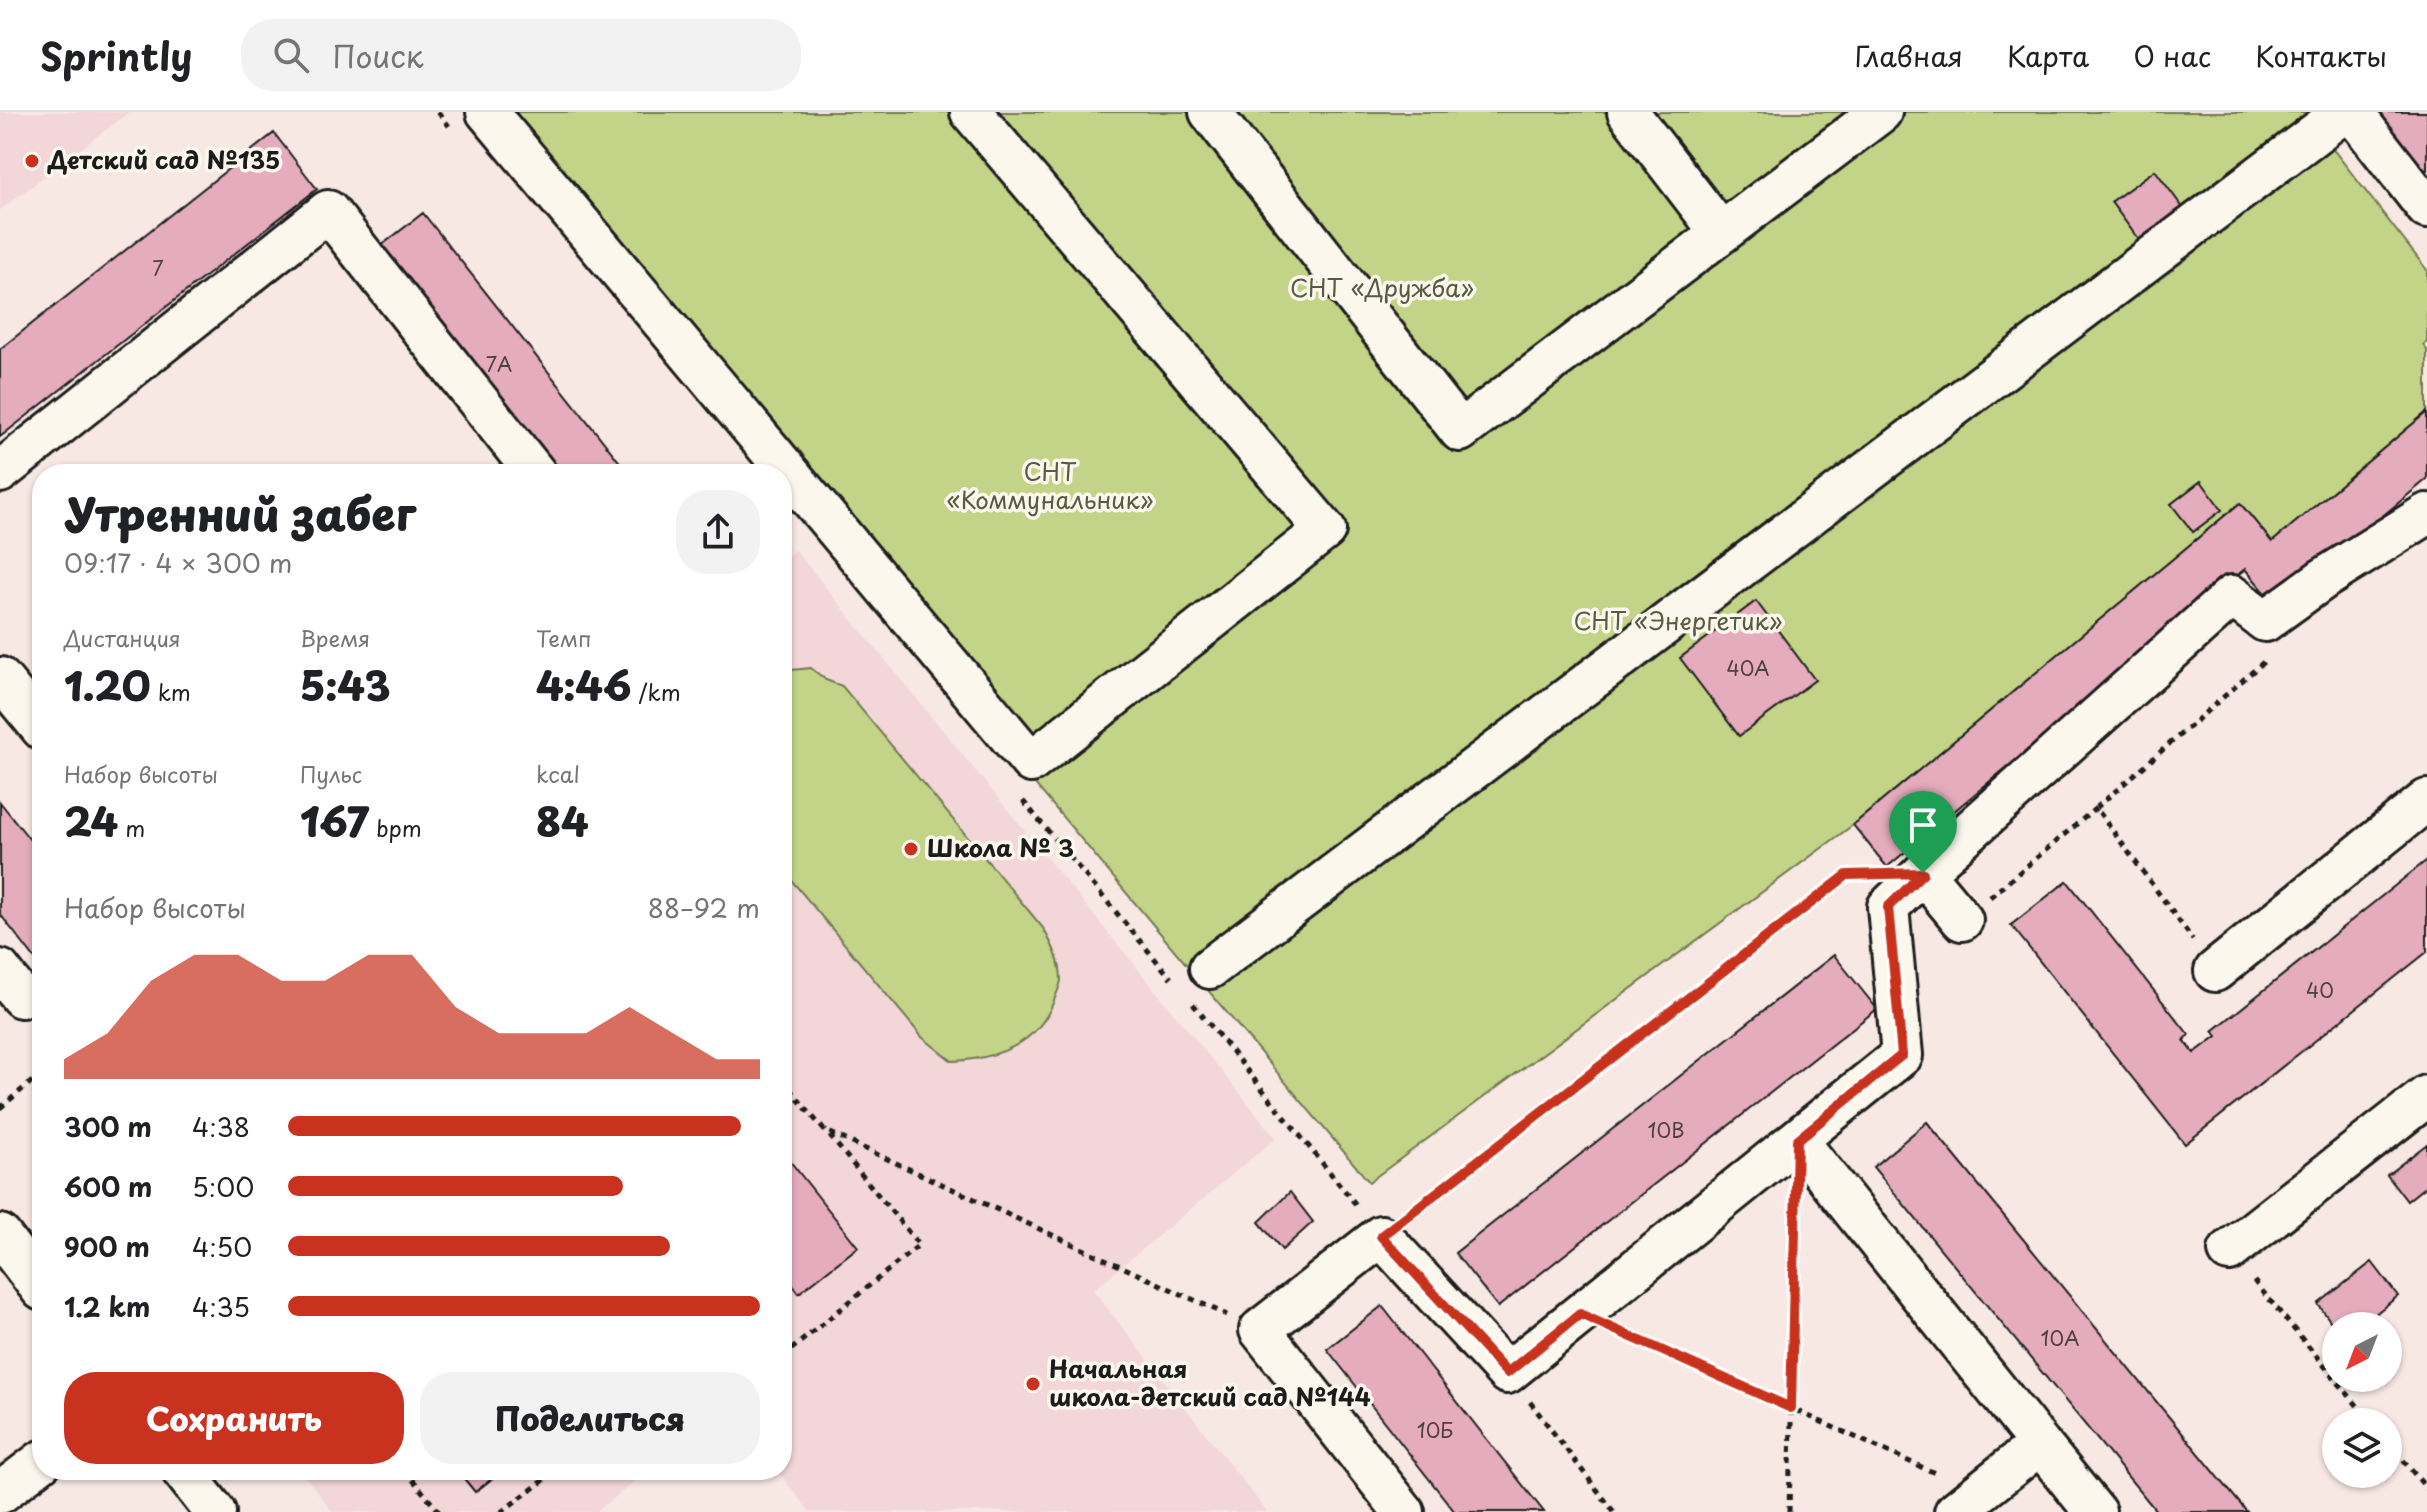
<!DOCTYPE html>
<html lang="ru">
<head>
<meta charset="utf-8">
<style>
  body { margin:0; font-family:"Playpen Sans",sans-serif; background:#f2f2f2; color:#202124; height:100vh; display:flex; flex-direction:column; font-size:30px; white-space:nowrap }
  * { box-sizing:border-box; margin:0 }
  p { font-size:26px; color:#757577 }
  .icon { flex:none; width:44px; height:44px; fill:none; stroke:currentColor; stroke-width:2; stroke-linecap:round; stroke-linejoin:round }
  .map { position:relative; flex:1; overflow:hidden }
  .sheet { position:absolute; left:32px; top:352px; width:760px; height:1016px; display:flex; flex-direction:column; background:#fff; border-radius:32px; box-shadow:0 2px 6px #0004 }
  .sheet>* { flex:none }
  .needle { width:52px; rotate:222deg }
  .buttons { position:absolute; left:2322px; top:1200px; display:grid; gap:16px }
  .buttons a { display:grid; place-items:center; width:80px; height:80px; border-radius:50%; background:#fff; box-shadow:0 2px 6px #0004; font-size:40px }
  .pin { position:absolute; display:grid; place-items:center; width:68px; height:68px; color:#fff; margin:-82px -34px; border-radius:50% 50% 50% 0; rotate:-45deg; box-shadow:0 0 8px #0007 }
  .pin .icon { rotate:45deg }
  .round { display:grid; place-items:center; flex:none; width:84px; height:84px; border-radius:32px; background:#f2f2f2 }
  .head { display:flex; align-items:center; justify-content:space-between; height:136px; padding:0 32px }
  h1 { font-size:44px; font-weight:800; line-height:60px }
  .metrics { display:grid; grid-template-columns:repeat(3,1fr); gap:12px; height:136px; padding:8px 32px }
  .metrics div { display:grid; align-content:center }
  .metrics b { font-size:40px; font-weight:800 }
  .metrics small { font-size:22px; font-weight:400 }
  .metrics p { font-size:22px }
  .chart { height:224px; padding:16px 32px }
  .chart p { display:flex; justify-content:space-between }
  .chart svg { width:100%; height:144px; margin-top:8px; fill:#c8321e; opacity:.7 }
  .cta { display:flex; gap:16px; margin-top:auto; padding:16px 32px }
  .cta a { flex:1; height:92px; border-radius:32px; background:#c8321e; color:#fff; font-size:32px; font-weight:800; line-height:92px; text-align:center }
  .cta a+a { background:#f2f2f2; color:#202124 }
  ul { padding:0 32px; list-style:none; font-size:26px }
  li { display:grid; grid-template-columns:128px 96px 1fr; align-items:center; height:60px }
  li i { height:20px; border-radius:10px; background:#c8321e }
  header { display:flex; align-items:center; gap:48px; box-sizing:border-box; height:112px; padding:0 40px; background:#fff; border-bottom:2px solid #e0e0e0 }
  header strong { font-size:38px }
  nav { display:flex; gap:44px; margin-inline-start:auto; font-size:28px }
  .search { width:560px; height:72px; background:#f2f2f2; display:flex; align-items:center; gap:20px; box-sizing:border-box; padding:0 28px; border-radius:32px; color:#757577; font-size:30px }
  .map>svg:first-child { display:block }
</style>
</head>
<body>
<header>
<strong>Sprintly</strong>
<div class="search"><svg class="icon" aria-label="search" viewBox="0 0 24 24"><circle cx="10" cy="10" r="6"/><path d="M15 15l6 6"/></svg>Поиск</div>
<nav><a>Главная</a><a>Карта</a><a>О нас</a><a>Контакты</a></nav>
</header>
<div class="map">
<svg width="2427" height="1400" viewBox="0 0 2427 1400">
  <rect width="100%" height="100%" fill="#f7e8e3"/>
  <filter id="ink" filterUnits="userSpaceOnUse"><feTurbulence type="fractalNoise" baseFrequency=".0125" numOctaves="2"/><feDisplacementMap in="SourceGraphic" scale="16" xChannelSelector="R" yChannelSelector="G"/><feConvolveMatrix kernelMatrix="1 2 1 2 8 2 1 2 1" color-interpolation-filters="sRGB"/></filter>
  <g filter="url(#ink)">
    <path fill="#f2d6d8" d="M 0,0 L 129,0 L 0,98 Z
      M 795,438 L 1276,1026 L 1093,1178 L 1267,1400 L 810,1400 L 777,1358 L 782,1358 L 782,448 Z
      M 300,1358 L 649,1358 L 596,1400 L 333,1400 Z"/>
    <path fill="#c3d488" stroke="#707852" stroke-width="2" d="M 471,0 L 2304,0 L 2427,158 L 2427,230 L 2423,233 L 2427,238 L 2427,300 L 2272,430 L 2239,392 L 1853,713 L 1369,1070 Z
      M 811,556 L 826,568 L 842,574 L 1043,816 C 1052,832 1061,849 1061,868 C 1060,876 1055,884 1053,891 C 1036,934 993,947 952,949 L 922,925 L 782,757 L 782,559 Z"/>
    <path fill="#e5acbe" stroke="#1c1c1c" stroke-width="2" d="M 2373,0 L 2427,0 L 2427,69 Z
      M 274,21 L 317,77 L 0,325 L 0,237 Z
      M 2155,58 L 2186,100 L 2142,132 L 2111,90 Z
      M 423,101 L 629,362 L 540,362 L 368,144 Z
      M 2427,300 L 2427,367 L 2276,493 L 2245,457 L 1887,755 L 1853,713 L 2240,391 L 2272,430 Z
      M 2201,369 L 2222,398 L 2193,420 L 2171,392 Z
      M 1756,489 L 1815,568 L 1739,624 L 1680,546 Z
      M 0,690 L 42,743 L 42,856 L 0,802 Z
      M 2427,748 L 2427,840 L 2185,1032 L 2011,813 L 2067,769 L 2189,923 L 2184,928 L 2194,941 L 2217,924 L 2213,919 Z
      M 1834,843 L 1877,897 L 1498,1195 L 1455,1141 Z
      M 1927,1010 L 2247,1400 L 2157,1400 L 1873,1055 Z
      M 2427,1032 L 2427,1073 L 2407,1089 L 2387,1063 Z
      M 782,1039 L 858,1135 L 799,1181 L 782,1158 Z
      M 1290,1080 L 1313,1110 L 1282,1138 L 1259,1110 Z
      M 2372,1150 L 2398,1184 L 2360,1214 L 2336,1214 L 2336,1217 L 2318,1192 Z
      M 1382,1194 L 1544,1400 L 1455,1400 L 1327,1237 Z
      M 457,1358 L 503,1358 L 475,1380 Z"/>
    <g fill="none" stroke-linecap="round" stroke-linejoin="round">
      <g stroke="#1c1c1c" stroke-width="46">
        <path id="minor" d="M 487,0 L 1031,650 L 1325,418 L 971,0
          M 1210,0 L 1460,319 L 1881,0
          M 1628,0 L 1721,121
          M 2352,0 L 2427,96
          M 0,360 L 328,99 L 536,362
          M 0,566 L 42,617
          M 1962,808 L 1923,761 L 2232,484 L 2265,509 L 2323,467 L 2427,402
          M 1210,856 L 2344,0
          M 0,858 L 21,885
          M 2215,859 L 2427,688
          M 1797,1028 L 2040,1332 L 1955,1400
          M 0,1123 L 42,1178
          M 2229,1139 L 2427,984
          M 2040,1332 L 2095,1400
          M 182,1358 L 215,1400
          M 0,1381 L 42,1349
          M 1404,1400 L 1260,1218 L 1381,1124 L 1507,1261 L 1902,943 L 1888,795 L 1923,761"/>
      </g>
      <path stroke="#1c1c1c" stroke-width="5" stroke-dasharray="6 6" stroke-linecap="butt" d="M 438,0 L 449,14
        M 1023,689 L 1171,866
        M 2096,696 L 2267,547
        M 1990,785 L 2096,696 L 2193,828
        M 1193,892 L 1358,1095
        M 782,968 L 824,1018 L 1227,1203
        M 0,996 L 42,961
        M 1413,1100 L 1847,763 L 1864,763
        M 2254,1169 L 2371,1310
        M 1622,1220 L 1937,1362
        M 782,1245 L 919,1133 L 825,1018
        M 1530,1290 L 1614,1400
        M 2388,1330 L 2427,1377
        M 405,1358 L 439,1400
        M 501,1400 L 558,1358
        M 1789,1400 L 1796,1089"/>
      <use href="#minor" stroke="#fbf7ec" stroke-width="40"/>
    </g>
  </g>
  <g fill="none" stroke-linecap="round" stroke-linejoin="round" filter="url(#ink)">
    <g stroke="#fff" stroke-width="16">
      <path id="route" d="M 1923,761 L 1888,795 L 1902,943 L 1797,1028 L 1791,1296 L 1580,1202 L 1507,1261 L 1381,1124 L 1847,763 Z"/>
    </g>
    <use href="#route" stroke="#c8321e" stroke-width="10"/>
  </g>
  <g fill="#c8321e" stroke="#fbf7ec" stroke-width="3">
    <circle cx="32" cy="49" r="8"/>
    <circle cx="911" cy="737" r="8"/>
    <circle cx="1033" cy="1272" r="8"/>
  </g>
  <g text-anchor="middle" stroke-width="7" stroke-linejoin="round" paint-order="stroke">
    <g font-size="20" fill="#4e4044">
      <text x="158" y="164">7</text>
      <text x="499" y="260">7А</text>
      <text x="1748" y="564">40А</text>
      <text x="2320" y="886">40</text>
      <text x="1666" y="1026">10В</text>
      <text x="2060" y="1234">10А</text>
      <text x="1435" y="1326">10Б</text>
    </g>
    <g font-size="24" font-weight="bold" fill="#1c1c1c" stroke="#fbf7ec" text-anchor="start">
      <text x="48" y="57">Детский сад №135</text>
      <text x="927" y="745">Школа № 3</text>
      <text x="1049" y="1266">Начальная<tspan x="1049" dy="28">школа-детский сад №144</tspan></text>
    </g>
    <g font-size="24" fill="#565c42" stroke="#fbf7ec">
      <text x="1382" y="185">СНТ «Дружба»</text>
      <text x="1050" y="369">СНТ<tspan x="1050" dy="28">«Коммунальник»</tspan></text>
      <text x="1678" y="518">СНТ «Энергетик»</text>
    </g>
  </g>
</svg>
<div class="buttons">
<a><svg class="needle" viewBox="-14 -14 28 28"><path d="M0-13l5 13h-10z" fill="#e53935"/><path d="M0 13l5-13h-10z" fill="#757577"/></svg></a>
<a><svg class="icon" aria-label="layers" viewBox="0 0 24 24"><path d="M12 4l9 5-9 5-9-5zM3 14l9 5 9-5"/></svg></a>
</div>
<div class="pin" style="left:1923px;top:761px;background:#1e9e55"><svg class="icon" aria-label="arrive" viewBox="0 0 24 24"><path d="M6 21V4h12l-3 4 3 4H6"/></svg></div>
<section class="sheet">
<div class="head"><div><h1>Утренний забег</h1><p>09:17 · 4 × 300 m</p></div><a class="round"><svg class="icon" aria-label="share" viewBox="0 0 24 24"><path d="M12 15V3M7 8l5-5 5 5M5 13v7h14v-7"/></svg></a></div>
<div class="metrics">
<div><p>Дистанция</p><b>1.20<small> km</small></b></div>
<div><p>Время</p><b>5:43</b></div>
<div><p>Темп</p><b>4:46<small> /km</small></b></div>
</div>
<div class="metrics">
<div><p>Набор высоты</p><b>24<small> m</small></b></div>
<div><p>Пульс</p><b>167<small> bpm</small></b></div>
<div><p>kcal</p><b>84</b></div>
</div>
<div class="chart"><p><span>Набор высоты</span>88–92 m</p>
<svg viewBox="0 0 160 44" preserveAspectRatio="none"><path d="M0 44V38L10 30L20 14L30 6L40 6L50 14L60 14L70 6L80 6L90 22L100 30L110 30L120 30L130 22L140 30L150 38L160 38V44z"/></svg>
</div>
<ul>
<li><b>300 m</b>4:38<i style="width:96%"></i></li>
<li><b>600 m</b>5:00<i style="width:71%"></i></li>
<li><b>900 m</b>4:50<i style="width:81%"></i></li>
<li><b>1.2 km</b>4:35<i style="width:100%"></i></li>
</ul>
<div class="cta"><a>Сохранить</a><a>Поделиться</a></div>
</section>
</div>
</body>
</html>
